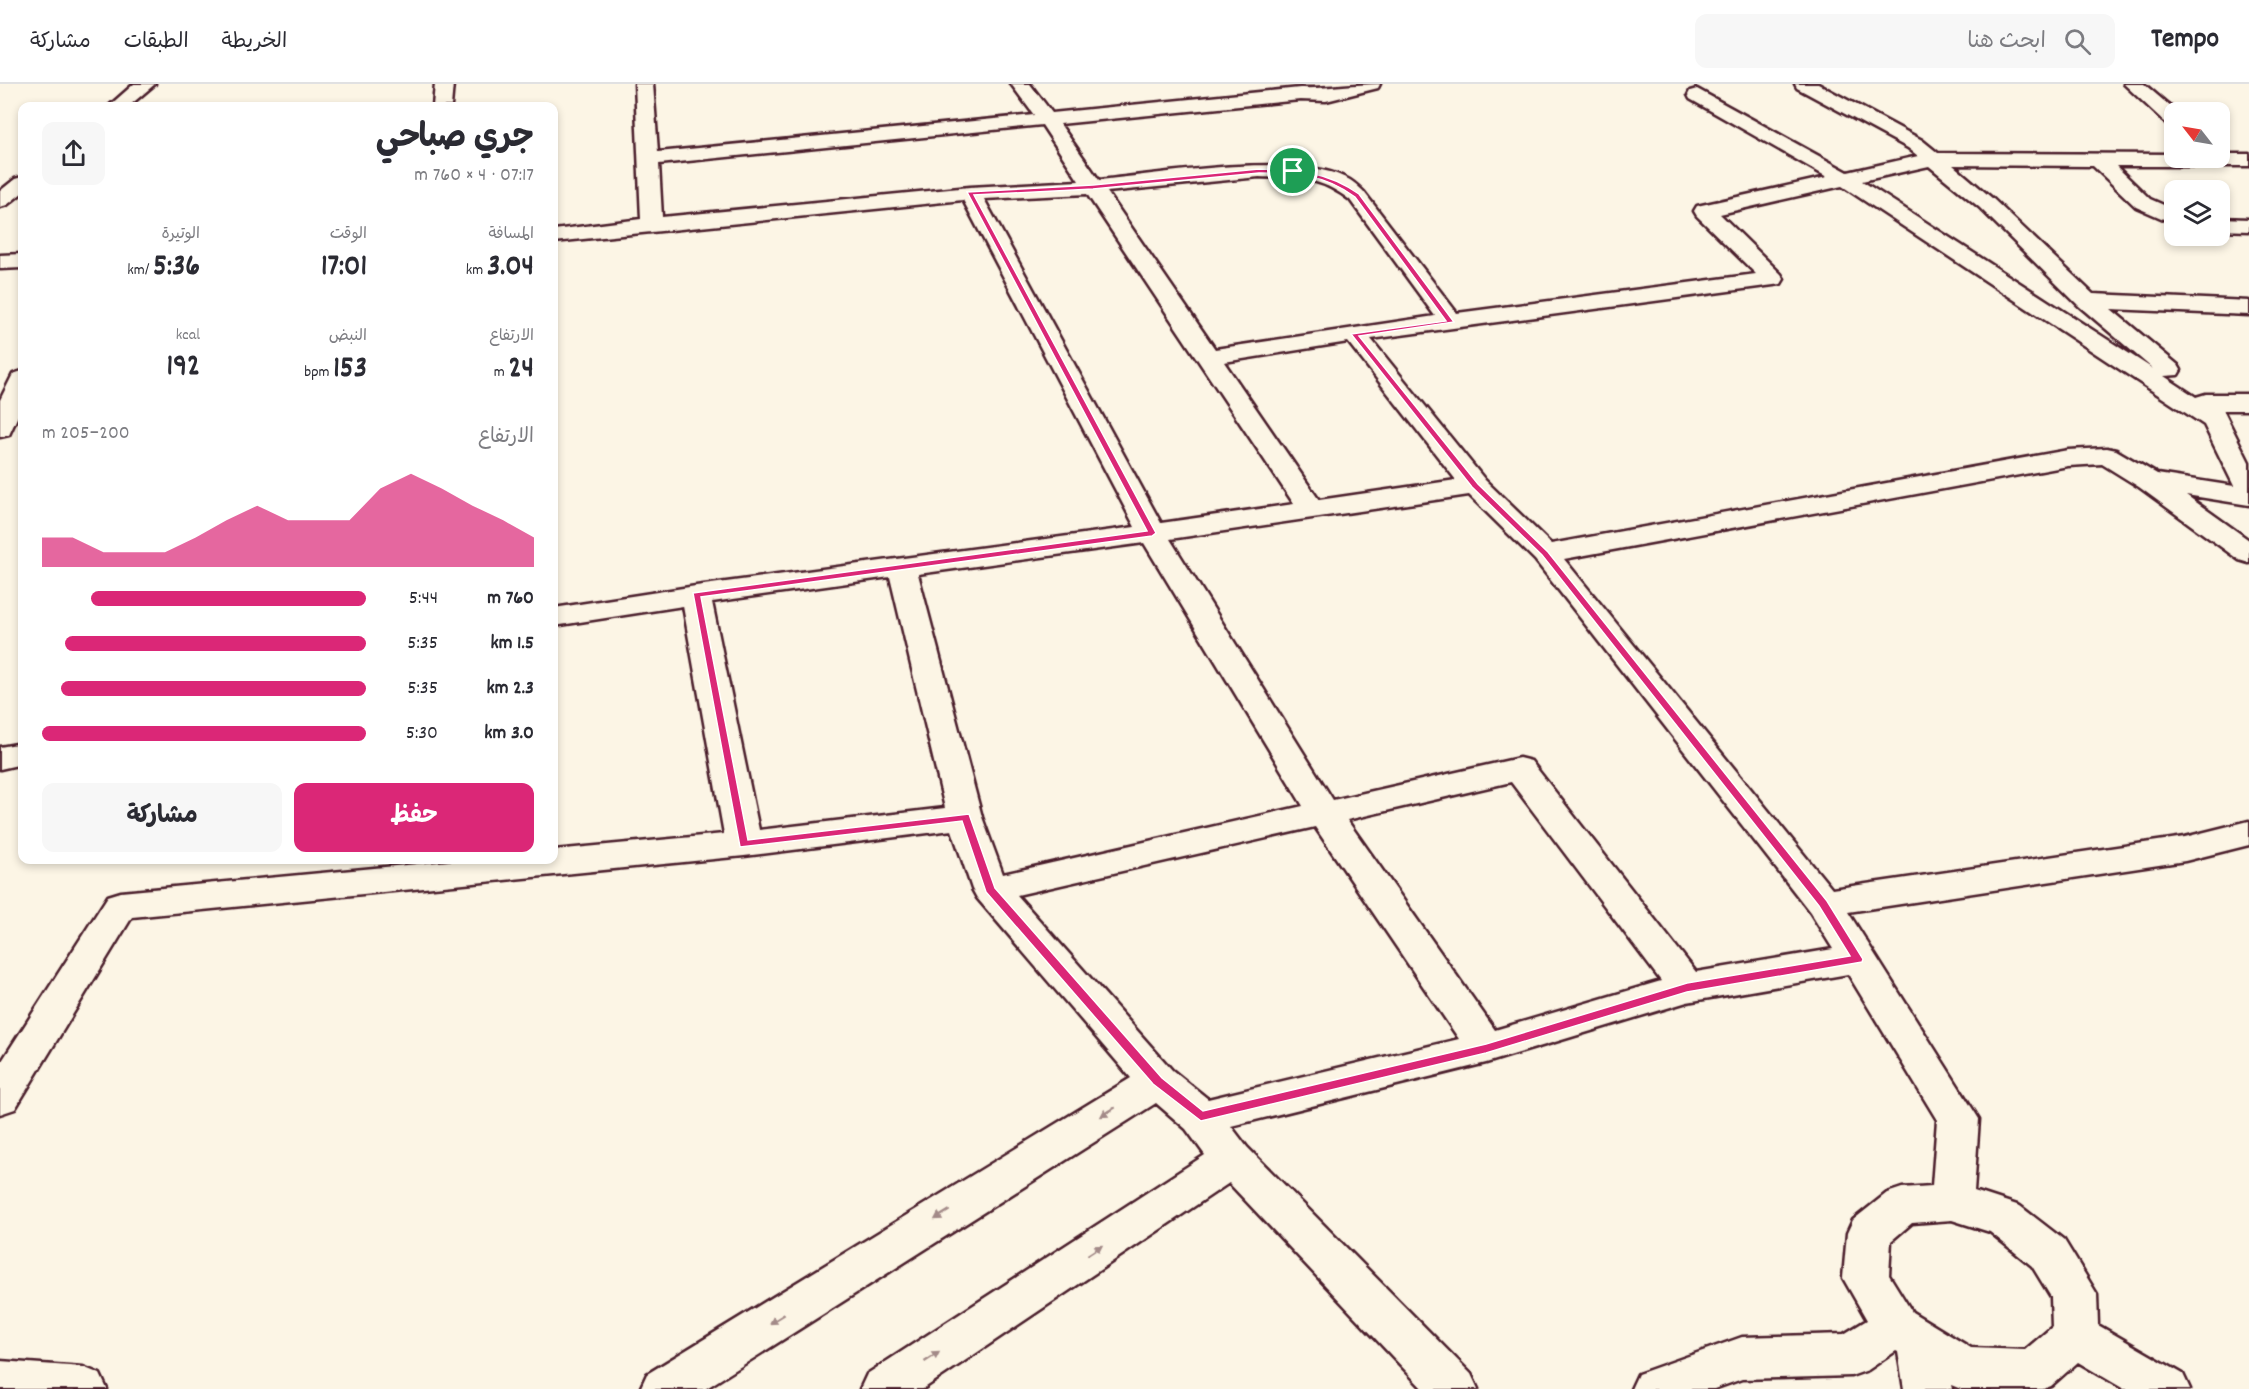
<!DOCTYPE html>
<html lang="ar">
<head>
<meta charset="utf-8">
<style>
  body { margin:0; font-family:Dekko,"Playpen Sans Arabic",sans-serif; background:#f7f7f7; color:#2b2b33; direction:rtl; height:100vh; display:flex; flex-direction:column; font-size:22px; white-space:nowrap }
  * { box-sizing:border-box; margin:0 }
  p { font-size:20px; color:#7c7c81 }
  .icon { flex:none; width:33px; height:33px; fill:none; stroke:currentColor; stroke-width:2; stroke-linecap:round; stroke-linejoin:round }
  .map { position:relative; flex:1; overflow:hidden; direction:ltr }
  .drawer { position:absolute; left:18px; top:18px; width:540px; height:762px; display:flex; flex-direction:column; background:#fff; border-radius:12px; box-shadow:0 3px 9px #0003; direction:rtl }
  .drawer>* { flex:none }
  .needle { width:39px; rotate:301deg }
  .controls { position:absolute; left:2164px; top:18px; display:grid; gap:12px }
  .controls a { display:grid; place-items:center; width:66px; height:66px; border-radius:12px; background:#fff; box-shadow:0 3px 9px #0003; font-size:30px }
  .pin { position:absolute; display:grid; place-items:center; width:51px; height:51px; color:#fff; margin:-26px; border:3px solid #fff; border-radius:50%; box-shadow:0 2px 6px #0007 }
  .round { display:grid; place-items:center; flex:none; width:63px; height:63px; border-radius:12px; background:#f7f7f7 }
  .overview { display:flex; align-items:center; justify-content:space-between; height:102px; padding:0 24px }
  h1 { font-size:33px; font-weight:700; line-height:45px }
  .metrics { display:grid; grid-template-columns:repeat(3,1fr); gap:9px; height:102px; padding:6px 24px }
  .metrics div { display:grid; align-content:center }
  .metrics b { font-size:30px; font-weight:700 }
  .metrics small { font-size:16px; font-weight:400 }
  .metrics p { font-size:16px }
  .chart { height:168px; padding:12px 24px }
  .chart p { display:flex; justify-content:space-between }
  .chart svg { width:100%; height:108px; margin-top:6px; fill:#db2777; opacity:.7 }
  .primary-button { display:flex; gap:12px; margin-top:auto; padding:12px 24px }
  .primary-button a { flex:1; height:69px; border-radius:12px; background:#db2777; color:#fff; font-size:24px; font-weight:700; line-height:69px; text-align:center }
  .primary-button a+a { background:#f7f7f7; color:#2b2b33 }
  ul { padding:0 24px; list-style:none; font-size:20px }
  li { display:grid; grid-template-columns:96px 72px 1fr; align-items:center; height:45px }
  li i { height:15px; border-radius:8px; background:#db2777 }
  header { display:flex; align-items:center; gap:36px; box-sizing:border-box; height:84px; padding:0 30px; background:#fff; border-bottom:2px solid #e1e1e2 }
  header strong { font-size:28px }
  nav { display:flex; gap:33px; margin-inline-start:auto; font-size:21px }
  .search { width:420px; height:54px; background:#f7f7f7; display:flex; align-items:center; gap:15px; box-sizing:border-box; padding:0 21px; border-radius:12px; color:#7c7c81; font-size:22px }
  .map>svg:first-child { display:block }
</style>
</head>
<body>
<header>
<strong>Tempo</strong>
<div class="search"><svg class="icon" aria-label="search" viewBox="0 0 24 24"><circle cx="10" cy="10" r="6"/><path d="M15 15l6 6"/></svg>ابحث هنا</div>
<nav><a>الخريطة</a><a>الطبقات</a><a>مشاركة</a></nav>
</header>
<div class="map">
<svg width="2249" height="1305" viewBox="0 0 2249 1305">
  <rect width="100%" height="100%" fill="#fcf5e5"/>
  <filter id="ink" filterUnits="userSpaceOnUse"><feTurbulence type="fractalNoise" baseFrequency=".0167" numOctaves="2"/><feDisplacementMap in="SourceGraphic" scale="12" xChannelSelector="R" yChannelSelector="G"/><feConvolveMatrix kernelMatrix="1 2 1 2 8 2 1 2 1" color-interpolation-filters="sRGB"/></filter>
  <g filter="url(#ink)">
    <g fill="none" stroke-linecap="round" stroke-linejoin="round">
      <g stroke="#4a1f2b" stroke-width="5">
        <path id="minor" d="M 134,0 L 155,0 L 129,22 L 109,22 Z
          M 435,0 L 453,0 L 451,22 L 433,22 Z
          M 635,0 L 653,0 L 658,68 L 1034,31 L 1011,0 L 1030,0 L 1052,29 L 1300,4 C 1327,5 1353,0 1380,0 L 1378,4 L 1326,17 L 1300,16 L 1060,40 L 1099,96 C 1160,90 1293,67 1346,94 C 1353,97 1359,103 1364,108 L 1457,229 L 1756,190 L 1697,132 L 1694,127 L 1697,122 L 1827,93 L 1690,15 L 1688,11 L 1690,7 L 1697,5 L 1848,88 L 1918,72 L 1908,64 L 1797,4 L 1795,0 L 1818,0 L 1922,56 L 1938,69 L 2175,70 L 2175,74 L 2220,74 L 2220,70 L 2249,70 L 2249,82 L 2116,82 L 2150,115 L 2175,126 L 2175,140 L 2136,123 L 2093,82 L 1953,81 L 1993,115 L 2093,210 L 2249,217 L 2249,231 L 2111,225 L 2178,281 L 2181,286 L 2178,291 L 2164,292 L 2196,313 L 2206,310 L 2249,310 L 2249,326 L 2223,326 L 2249,378 L 2249,421 L 2186,411 L 2249,456 L 2249,479 L 2239,476 L 2139,403 L 2102,380 L 2068,382 L 1564,475 L 1832,805 L 2185,753 L 2249,737 L 2249,761 L 2185,777 L 1848,828 L 1979,1035 L 1974,1107 L 2020,1122 L 2064,1156 L 2097,1210 L 2098,1241 L 2183,1290 L 2190,1305 L 2124,1305 L 2078,1278 L 2051,1302 L 2043,1305 L 1961,1305 L 1951,1301 L 1952,1305 L 1904,1305 L 1898,1268 L 1896,1267 L 1868,1286 L 1851,1292 L 1742,1295 L 1714,1305 L 1631,1305 L 1638,1290 L 1742,1253 L 1844,1250 L 1867,1236 L 1843,1194 L 1847,1149 L 1853,1136 L 1887,1109 L 1902,1104 L 1932,1102 L 1937,1036 L 1848,890 L 1687,918 L 1486,979 L 1231,1042 L 1247,1063 L 1471,1290 L 1478,1305 L 1423,1305 L 1229,1099 L 923,1305 L 860,1305 L 867,1290 L 1205,1071 L 1186,1045 L 1156,1019 L 705,1305 L 640,1305 L 647,1290 L 1131,994 L 977,814 L 972,805 L 952,746 L 744,772 L 132,833 L 15,1025 L 0,1030 L 0,980 L 108,812 L 121,808 L 459,776 L 554,776 L 554,766 L 724,750 L 683,522 L 554,542 L 554,524 L 696,502 L 1135,443 L 963,116 L 554,158 L 554,146 L 641,135 ZM 1042,41 L 1079,97 L 970,103 L 662,133 L 659,80 ZM 1929,82 L 1979,123 L 2079,222 L 2153,285 L 1862,97 ZM 1259,93 C 1298,95 1318,91 1350,116 L 1435,232 L 1215,265 L 1107,108 ZM 1842,102 L 2204,341 L 2234,402 L 2157,390 L 2116,366 L 2107,364 L 2068,366 L 1551,460 L 1485,396 L 1371,255 L 1781,200 L 1784,195 L 1781,190 L 1720,130 ZM 1087,110 L 1294,420 L 1161,439 L 984,115 ZM 1348,258 L 1456,396 L 1319,416 L 1224,278 ZM 1469,411 L 1535,476 L 1810,828 L 1833,865 L 1696,888 L 1531,677 L 1519,674 L 1333,716 L 1170,455 ZM 1144,459 L 1303,722 L 1003,790 L 982,733 L 918,490 ZM 890,493 L 945,724 L 759,746 L 712,518 ZM 1511,698 L 1661,897 L 1495,946 L 1347,736 ZM 1315,743 L 1459,955 L 1208,1015 L 1172,986 L 1017,811 ZM 1952,1136 L 1990,1148 L 2032,1182 L 2051,1213 L 2052,1243 L 2025,1266 L 1971,1264 L 1912,1228 L 1889,1191 L 1891,1157 L 1912,1139 Z
          M 2124,0 L 2144,0 L 2177,28 L 2175,43 L 2168,41 Z
          M 22,93 L 22,109 L 7,121 L 0,123 L 0,107 L 15,95 Z
          M 2220,134 L 2249,135 L 2249,147 L 2220,146 Z
          M 22,170 L 22,184 L 0,185 L 0,171 Z
          M 22,287 L 22,323 L 9,351 L 0,353 L 0,316 L 13,290 Z
          M 22,659 L 22,680 L 0,685 L 0,663 Z
          M 0,1277 L 83,1283 L 100,1290 L 107,1305 L 0,1305 Z"/>
      </g>
      <use href="#minor" fill="#fcf5e5" fill-rule="evenodd"/>
    </g>
    <defs><path id="oneway-solid" d="M-6-.8H1V-3.2L6.5 0L1 3.2V.8H-6Z" transform="scale(1.5)"/></defs>
    <g fill="#a38a88">
      <use href="#oneway-solid" transform="translate(1108 1028) rotate(148)"/>
      <use href="#oneway-solid" transform="translate(942 1131) rotate(148)"/>
      <use href="#oneway-solid" transform="translate(1095 1166) rotate(-33)"/>
      <use href="#oneway-solid" transform="translate(777 1235) rotate(148)"/>
      <use href="#oneway-solid" transform="translate(932 1273) rotate(-33)"/>
    </g>
  </g>
  <path fill="#db2777" stroke="#fff" stroke-width="1.5" fill-rule="evenodd" d="M 1259,85 C 1297,85 1328,88 1359,110 L 1454,238 L 1359,252 L 1478,400 L 1548,468 L 1827,817 L 1863,875 L 1862,878 L 1687,908 L 1486,969 L 1201,1037 L 1153,1000 L 986,808 L 962,737 L 740,763 L 693,509 L 1147,447 L 967,108 L 1093,101 ZM 1259,89 C 1296,89 1324,90 1355,113 L 1446,237 L 1351,250 L 1472,403 L 1542,471 L 1819,822 L 1850,872 L 1687,899 L 1486,960 L 1203,1027 L 1162,994 L 995,804 L 969,730 L 748,756 L 701,513 L 1152,452 L 1156,449 L 974,111 L 1093,105 Z"/>
</svg>
<div class="controls">
<a><svg class="needle" viewBox="-14 -14 28 28"><path d="M0-13l5 13h-10z" fill="#e53935"/><path d="M0 13l5-13h-10z" fill="#7c7c81"/></svg></a>
<a><svg class="icon" aria-label="layers" viewBox="0 0 24 24"><path d="M12 4l9 5-9 5-9-5zM3 14l9 5 9-5"/></svg></a>
</div>
<div class="pin" style="left:1293px;top:87px;background:#1e9e55"><svg class="icon" aria-label="arrive" viewBox="0 0 24 24"><path d="M6 21V4h12l-3 4 3 4H6"/></svg></div>
<section class="drawer">
<div class="overview"><div><h1>جري صباحي</h1><p>07:17 · 4 × 760 m</p></div><a class="round"><svg class="icon" aria-label="share" viewBox="0 0 24 24"><path d="M12 15V3M7 8l5-5 5 5M5 13v7h14v-7"/></svg></a></div>
<div class="metrics">
<div><p>المسافة</p><b>3.04<small> km</small></b></div>
<div><p>الوقت</p><b>17:01</b></div>
<div><p>الوتيرة</p><b>5:36<small> /km</small></b></div>
</div>
<div class="metrics">
<div><p>الارتفاع</p><b>24<small> m</small></b></div>
<div><p>النبض</p><b>153<small> bpm</small></b></div>
<div><p>kcal</p><b>192</b></div>
</div>
<div class="chart"><p><span>الارتفاع</span>200–205 m</p>
<svg viewBox="0 0 160 44" preserveAspectRatio="none"><path d="M0 44V32L10 32L20 38L30 38L40 38L50 32L60 25L70 19L80 25L90 25L100 25L110 12L120 6L130 12L140 19L150 25L160 32V44z"/></svg>
</div>
<ul>
<li><b>760 m</b>5:44<i style="width:85%"></i></li>
<li><b>1.5 km</b>5:35<i style="width:93%"></i></li>
<li><b>2.3 km</b>5:35<i style="width:94%"></i></li>
<li><b>3.0 km</b>5:30<i style="width:100%"></i></li>
</ul>
<div class="primary-button"><a>حفظ</a><a>مشاركة</a></div>
</section>
</div>
</body>
</html>
